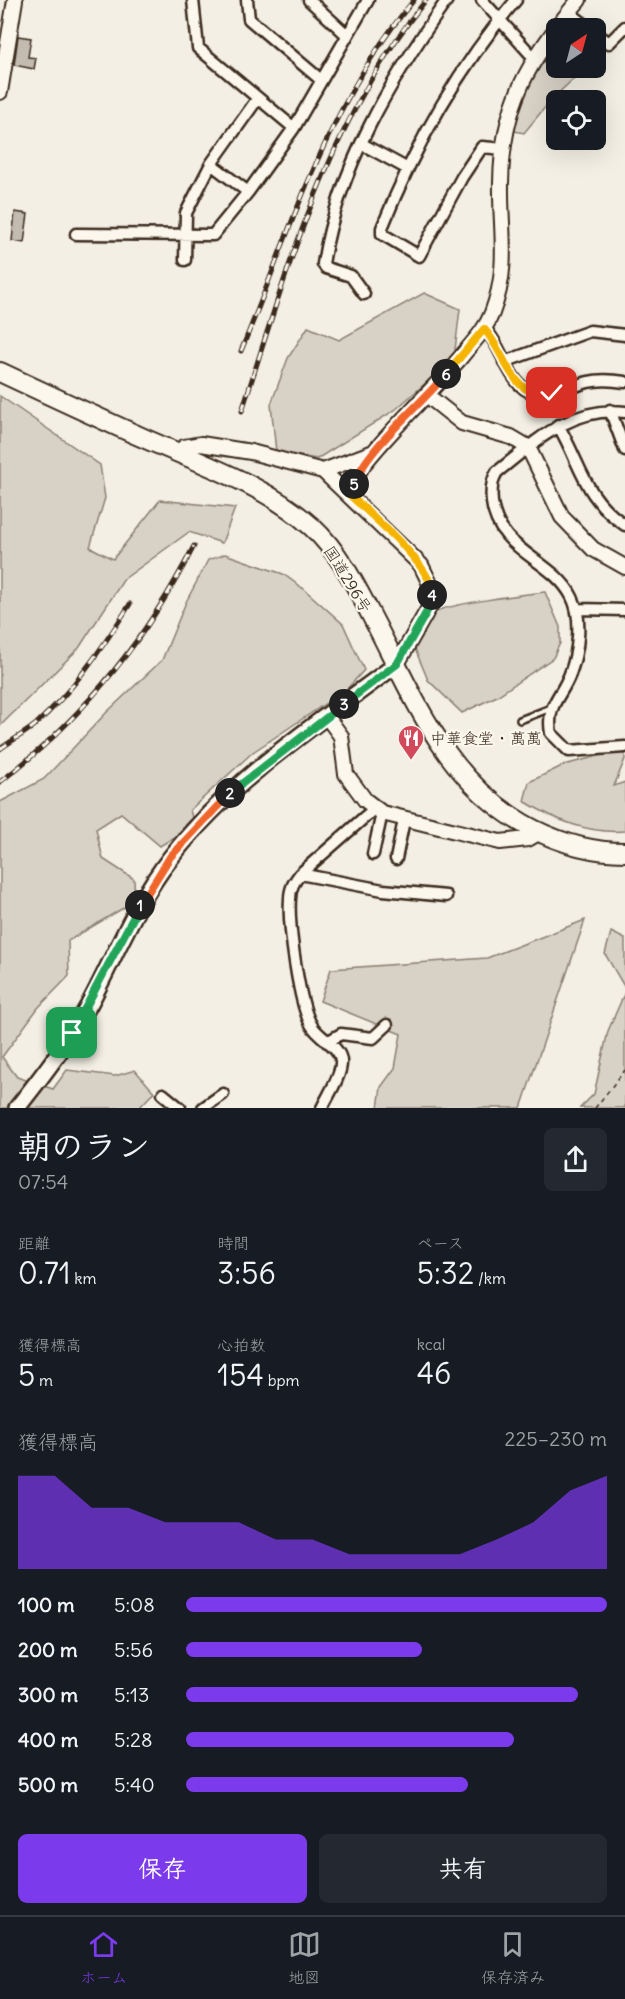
<!DOCTYPE html>
<html lang="ja">
<head>
<meta charset="utf-8">
<style>
  body { margin:0; font-family:Delius,"Klee One",sans-serif; background:#242831; color:#f1f3f6; height:100vh; display:flex; flex-direction:column; font-size:22px; white-space:nowrap }
  * { box-sizing:border-box; margin:0 }
  p { font-size:20px; color:#9ea1a6 }
  .icon { flex:none; width:33px; height:33px; fill:none; stroke:currentColor; stroke-width:2; stroke-linecap:round; stroke-linejoin:round }
  .map { position:relative; height:1108px; overflow:hidden }
  .details { display:flex; flex-direction:column; background:#171b24; flex:1 }
  .details>* { flex:none }
  .needle { width:39px; rotate:36deg }
  .tools { position:absolute; left:546px; top:18px; display:grid; gap:12px }
  .tools a { display:grid; place-items:center; width:60px; height:60px; border-radius:9px; background:#171b24; box-shadow:0 6px 24px #0002; font-size:30px }
  .pin { position:absolute; display:grid; place-items:center; width:51px; height:51px; color:#fff; margin:-26px; border-radius:12px; box-shadow:0 3px 9px #0006 }
  .km { position:absolute; width:30px; height:30px; margin:-15px; border-radius:50%; background:#222; color:#fff; font-size:16px; line-height:30px; text-align:center }
  .round { display:grid; place-items:center; flex:none; width:63px; height:63px; border-radius:9px; background:#242831 }
  .headline { display:flex; align-items:center; justify-content:space-between; height:102px; padding:0 18px }
  h1 { font-size:33px; font-weight:600; line-height:45px }
  .stats { display:grid; grid-template-columns:repeat(3,1fr); gap:9px; height:102px; padding:6px 18px }
  .stats div { display:grid; align-content:center }
  .stats b { font-size:30px; font-weight:600 }
  .stats small { font-size:16px; font-weight:400 }
  .stats p { font-size:16px }
  .chart { height:168px; padding:12px 18px }
  .chart p { display:flex; justify-content:space-between }
  .chart svg { width:100%; height:108px; margin-top:6px; fill:#7c3aed; opacity:.7 }
  .action { display:flex; gap:12px; margin-top:auto; padding:12px 18px }
  .action a { flex:1; height:69px; border-radius:9px; background:#7c3aed; color:#fff; font-size:24px; font-weight:600; line-height:69px; text-align:center }
  .action a+a { background:#242831; color:#f1f3f6 }
  ul { padding:0 18px; list-style:none; font-size:20px }
  li { display:grid; grid-template-columns:96px 72px 1fr; align-items:center; height:45px }
  li i { height:15px; border-radius:8px; background:#7c3aed }
  .tab-bar { display:flex; justify-content:space-around; align-items:center; height:84px; border-top:2px solid #363941; background:#171b24; font-size:16px; color:#9ea1a6 }
  .tab-bar a { display:grid; justify-items:center; gap:3px }
  .tab-bar .current { color:#7c3aed }
  .map>svg:first-child { display:block }
</style>
</head>
<body>
<div class="map">
<svg width="625" height="1108" viewBox="0 0 625 1108">
  <rect width="100%" height="100%" fill="#f3efe4"/>
  <filter id="ink" filterUnits="userSpaceOnUse"><feTurbulence type="fractalNoise" baseFrequency=".0167" numOctaves="2"/><feDisplacementMap in="SourceGraphic" scale="12" xChannelSelector="R" yChannelSelector="G"/><feConvolveMatrix kernelMatrix="1 2 1 2 8 2 1 2 1" color-interpolation-filters="sRGB"/></filter>
  <g filter="url(#ink)">
    <path fill="#d8d1c6" stroke="#8a7e72" stroke-width="1.5" d="M 556,32 L 556,68 L 585,68 L 551,100 L 524,133 L 509,130 L 524,81 Z
      M 424,293 L 460,309 L 454,358 L 395,410 L 317,459 L 276,452 L 271,404 L 288,358 L 308,327 L 339,340 Z
      M 0,396 L 100,465 L 105,498 L 90,547 L 113,559 L 160,500 L 235,508 L 222,543 L 189,532 L 124,579 L 79,648 L 0,726 Z
      M 225,554 L 283,574 L 305,590 L 343,624 L 364,670 L 347,689 L 253,752 L 190,810 L 194,825 L 160,846 L 121,813 L 96,829 L 103,859 L 134,879 L 135,901 L 68,941 L 69,976 L 38,1008 L 2,1057 L 17,1077 L 53,1089 L 67,1070 L 115,1076 L 135,1070 L 154,1092 L 139,1108 L 0,1108 L 0,802 L 44,779 L 106,713 L 162,660 L 186,602 L 208,560 Z
      M 545,592 L 560,627 L 560,643 L 553,658 L 497,696 L 462,713 L 428,680 L 413,644 C 418,632 423,622 433,613 C 446,604 526,594 545,592 Z
      M 625,749 L 625,759 L 614,786 L 625,782 L 625,831 C 588,834 555,820 524,801 L 529,782 L 564,765 Z
      M 585,920 L 521,1108 L 378,1108 L 381,1087 L 395,1068 L 401,1034 L 320,1001 L 331,969 L 487,958 Z
      M 611,932 L 625,939 L 625,988 L 605,954 Z
      M 625,992 L 625,1108 L 580,1108 L 594,1094 L 608,1031 Z"/>
    <path fill="#c3bbb0" stroke="#3b2a1e" stroke-width="1.5" d="M 18,36 L 31,38 L 28,57 L 36,58 L 34,69 L 14,65 Z
      M 15,212 L 28,214 L 24,243 L 12,241 Z"/>
    <g fill="none" stroke-linecap="round" stroke-linejoin="round">
      <g stroke="#3b2a1e" stroke-width="10">
        <path id="lane" d="M 520,720 L 551,708"/>
      </g>
      <g stroke="#3b2a1e" stroke-width="15">
        <path id="street" d="M 193,0 L 198,48 L 294,128
          M 247,0 L 249,19 L 321,80
          M 309,0 L 347,35
          M 482,0 L 534,58
          M 568,12 L 590,28
          M 596,33 L 609,43 L 625,27
          M 362,144 L 406,168
          M 504,149 L 482,147 L 462,177 L 419,256 L 382,234 L 382,228 C 415,145 458,68 516,0
          M 211,164 L 248,192
          M 76,234 L 213,235 L 248,192 L 294,128 L 368,0
          M 185,260 L 186,213 L 211,164 L 258,98
          M 364,294 L 351,276 L 326,268 L 323,264 C 338,168 391,79 447,0
          M 485,329 C 500,344 504,368 519,384 C 539,405 565,388 588,382 C 600,379 613,380 625,382
          M 504,362 L 590,331 L 625,335
          M 610,410 L 625,450
          M 625,412 C 572,406 536,441 497,472 C 491,481 491,492 492,502 C 498,552 553,559 572,597 C 583,618 578,653 570,674 C 561,698 546,704 551,733 L 569,751 L 625,747
          M 558,425 C 581,464 584,498 625,525
          M 578,609 L 625,610
          M 373,854 L 382,813
          M 396,859 L 404,820
          M 300,874 L 383,890 L 446,896
          M 327,1042 L 341,1034 L 373,1038 L 387,1025
          M 163,1094 L 180,1108
          M 203,1108 L 223,1094
          M 322,1108 C 328,1095 342,1075 341,1061 C 340,1046 319,1038 312,1026 C 299,1006 288,924 290,899 C 290,888 294,882 300,874 L 375,808"/>
      </g>
      <g stroke="#3b2a1e" stroke-width="18">
        <path id="secondary" d="M 0,92 L 15,0
          M 428,396 L 462,423 L 511,437 L 528,447 L 562,517 L 593,549 L 625,567
          M 179,454 L 184,447 L 201,444 L 251,452 L 323,471 L 421,565 L 433,590 L 430,606 L 397,664
          M 323,471 L 371,453
          M 349,494 C 354,484 357,474 363,465 C 393,427 429,394 461,357 C 472,343 485,331 492,313 C 510,266 500,231 501,183 C 502,104 529,59 579,0
          M 327,717 L 341,736 L 346,774 L 365,800 L 382,813 L 500,842 L 528,839 L 540,832"/>
      </g>
      <g stroke="#3b2a1e" stroke-width="20">
        <path id="primary" d="M 17,1108 C 43,1075 70,1040 90,1003 C 116,954 137,900 172,856 C 233,778 318,723 397,664"/>
      </g>
      <g stroke="#3b2a1e" stroke-width="22">
        <path id="highway" d="M 0,372 C 49,395 98,418 148,440 C 203,464 267,486 312,527 C 338,551 354,582 370,613 C 414,696 445,784 533,829 C 561,843 594,852 625,852"/>
      </g>
      <path stroke="#3b2a1e" stroke-width="1.5" stroke-dasharray="4.5 4.5" stroke-linecap="butt" d="M 595,1108 L 625,1070"/>
      <use href="#lane" stroke="#fbf7ec" stroke-width="5"/>
      <use href="#street" stroke="#fbf7ec" stroke-width="10"/>
      <use href="#secondary" stroke="#fbf7ec" stroke-width="14"/>
      <use href="#primary" stroke="#fbf7ec" stroke-width="15"/>
      <use href="#highway" stroke="#fbf7ec" stroke-width="18"/>
      <g stroke="#3b2a1e" stroke-width="5">
        <path id="rail" d="M 241,351 C 291,230 328,101 414,0
          M 242,411 C 288,267 329,119 426,0
          M 0,749 C 11,741 24,734 35,725 C 73,691 103,647 130,604
          M 0,782 C 84,718 146,640 194,546"/>
      </g>
      <use href="#rail" stroke="#fbf7ec" stroke-width="3" stroke-dasharray="9" stroke-linecap="butt"/>
    </g>
  </g>
  <g fill="none" stroke-linecap="round" stroke-linejoin="round" filter="url(#ink)">
    <g stroke="#fff" stroke-width="12">
      <path id="split-1" d="M 72,1033 L 140,905"/>
    </g>
    <g stroke="#fff" stroke-width="12">
      <path id="split-2" d="M 140,905 L 170,857 L 230,793"/>
    </g>
    <g stroke="#fff" stroke-width="12">
      <path id="split-3" d="M 230,793 L 344,704"/>
    </g>
    <g stroke="#fff" stroke-width="12">
      <path id="split-4" d="M 344,704 L 397,664 L 430,606 L 432,595"/>
    </g>
    <g stroke="#fff" stroke-width="12">
      <path id="split-5" d="M 354,484 L 349,494 C 368,513 436,568 432,595"/>
    </g>
    <g stroke="#fff" stroke-width="12">
      <path id="split-6" d="M 354,484 C 366,449 421,405 446,374"/>
    </g>
    <g stroke="#fff" stroke-width="12">
      <path id="split-7" d="M 446,374 L 484,329 C 506,352 511,401 552,393"/>
    </g>
    <use href="#split-1" stroke="#22a559" stroke-width="8"/>
    <use href="#split-2" stroke="#f0652b" stroke-width="8"/>
    <use href="#split-3" stroke="#22a559" stroke-width="8"/>
    <use href="#split-4" stroke="#22a559" stroke-width="8"/>
    <use href="#split-5" stroke="#f5b400" stroke-width="8"/>
    <use href="#split-6" stroke="#f0652b" stroke-width="8"/>
    <use href="#split-7" stroke="#f5b400" stroke-width="8"/>
  </g>
  <defs>
    <g id="restaurant-pin" transform="scale(1.35)"><path d="M0 17L-7.5 6A9.5 9.5 0 1 1 7.5 6Z" fill="#d1495b" stroke="#fbf7ec"/><path d="M-5-6h1v4h1v-4h1v4h1v-4h1v5L-1.5 .5V6h-2V.5L-5-1ZM5-6V6H3V1.5H1.5Q1.5-4 5-6Z" fill="#fff"/></g>
  </defs>
  <g fill-rule="evenodd">
    <use href="#restaurant-pin" x="411" y="738"/>
  </g>
  <g text-anchor="middle" stroke-width="4.5" stroke-linejoin="round" paint-order="stroke">
    <g font-size="16" fill="#3b2a1e" stroke="#fbf7ec">
      <text transform="translate(348 579) rotate(58)" y="6">国道296号</text>
    </g>
    <g font-size="16" fill="#3b2a1e" stroke="#fbf7ec" text-anchor="start">
      <text x="430" y="744">中華食堂・萬萬</text>
    </g>
  </g>
</svg>
<div class="tools">
<a><svg class="needle" viewBox="-14 -14 28 28"><path d="M0-13l5 13h-10z" fill="#e53935"/><path d="M0 13l5-13h-10z" fill="#9ea1a6"/></svg></a>
<a><svg class="icon" aria-label="locate" viewBox="0 0 24 24"><circle cx="12" cy="12" r="6"/><path d="M12 2v4M12 18v4M2 12h4M18 12h4"/></svg></a>
</div>
<div class="pin" style="left:72px;top:1033px;background:#1e9e55"><svg class="icon" aria-label="arrive" viewBox="0 0 24 24"><path d="M6 21V4h12l-3 4 3 4H6"/></svg></div>
<div class="pin" style="left:552px;top:393px;background:#d93025"><svg class="icon" aria-label="check" viewBox="0 0 24 24"><path d="M5 12l5 5 9-10"/></svg></div>
<b class="km" style="left:140px;top:905px">1</b>
<b class="km" style="left:230px;top:793px">2</b>
<b class="km" style="left:344px;top:704px">3</b>
<b class="km" style="left:432px;top:595px">4</b>
<b class="km" style="left:354px;top:484px">5</b>
<b class="km" style="left:446px;top:374px">6</b>
</div>
<section class="details">
<div class="headline"><div><h1>朝のラン</h1><p>07:54</p></div><a class="round"><svg class="icon" aria-label="share" viewBox="0 0 24 24"><path d="M12 15V3M7 8l5-5 5 5M5 13v7h14v-7"/></svg></a></div>
<div class="stats">
<div><p>距離</p><b>0.71<small> km</small></b></div>
<div><p>時間</p><b>3:56</b></div>
<div><p>ペース</p><b>5:32<small> /km</small></b></div>
</div>
<div class="stats">
<div><p>獲得標高</p><b>5<small> m</small></b></div>
<div><p>心拍数</p><b>154<small> bpm</small></b></div>
<div><p>kcal</p><b>46</b></div>
</div>
<div class="chart"><p><span>獲得標高</span>225–230 m</p>
<svg viewBox="0 0 160 44" preserveAspectRatio="none"><path d="M0 44V6L10 6L20 19L30 19L40 25L50 25L60 25L70 32L80 32L90 38L100 38L110 38L120 38L130 32L140 25L150 12L160 6V44z"/></svg>
</div>
<ul>
<li><b>100 m</b>5:08<i style="width:100%"></i></li>
<li><b>200 m</b>5:56<i style="width:56%"></i></li>
<li><b>300 m</b>5:13<i style="width:93%"></i></li>
<li><b>400 m</b>5:28<i style="width:78%"></i></li>
<li><b>500 m</b>5:40<i style="width:67%"></i></li>
</ul>
<div class="action"><a>保存</a><a>共有</a></div>
</section>
<nav class="tab-bar">
<a class="current"><svg class="icon" aria-label="home" viewBox="0 0 24 24"><path d="M3 11l9-7 9 7M6 9v11h12V9"/></svg>ホーム</a>
<a><svg class="icon" aria-label="map" viewBox="0 0 24 24"><path d="M3 6l6-2 6 2 6-2v14l-6 2-6-2-6 2zM9 4v14M15 6v14"/></svg>地図</a>
<a><svg class="icon" aria-label="saved" viewBox="0 0 24 24"><path d="M7 4h10v16l-5-4-5 4z"/></svg>保存済み</a>
</nav>
</body>
</html>
